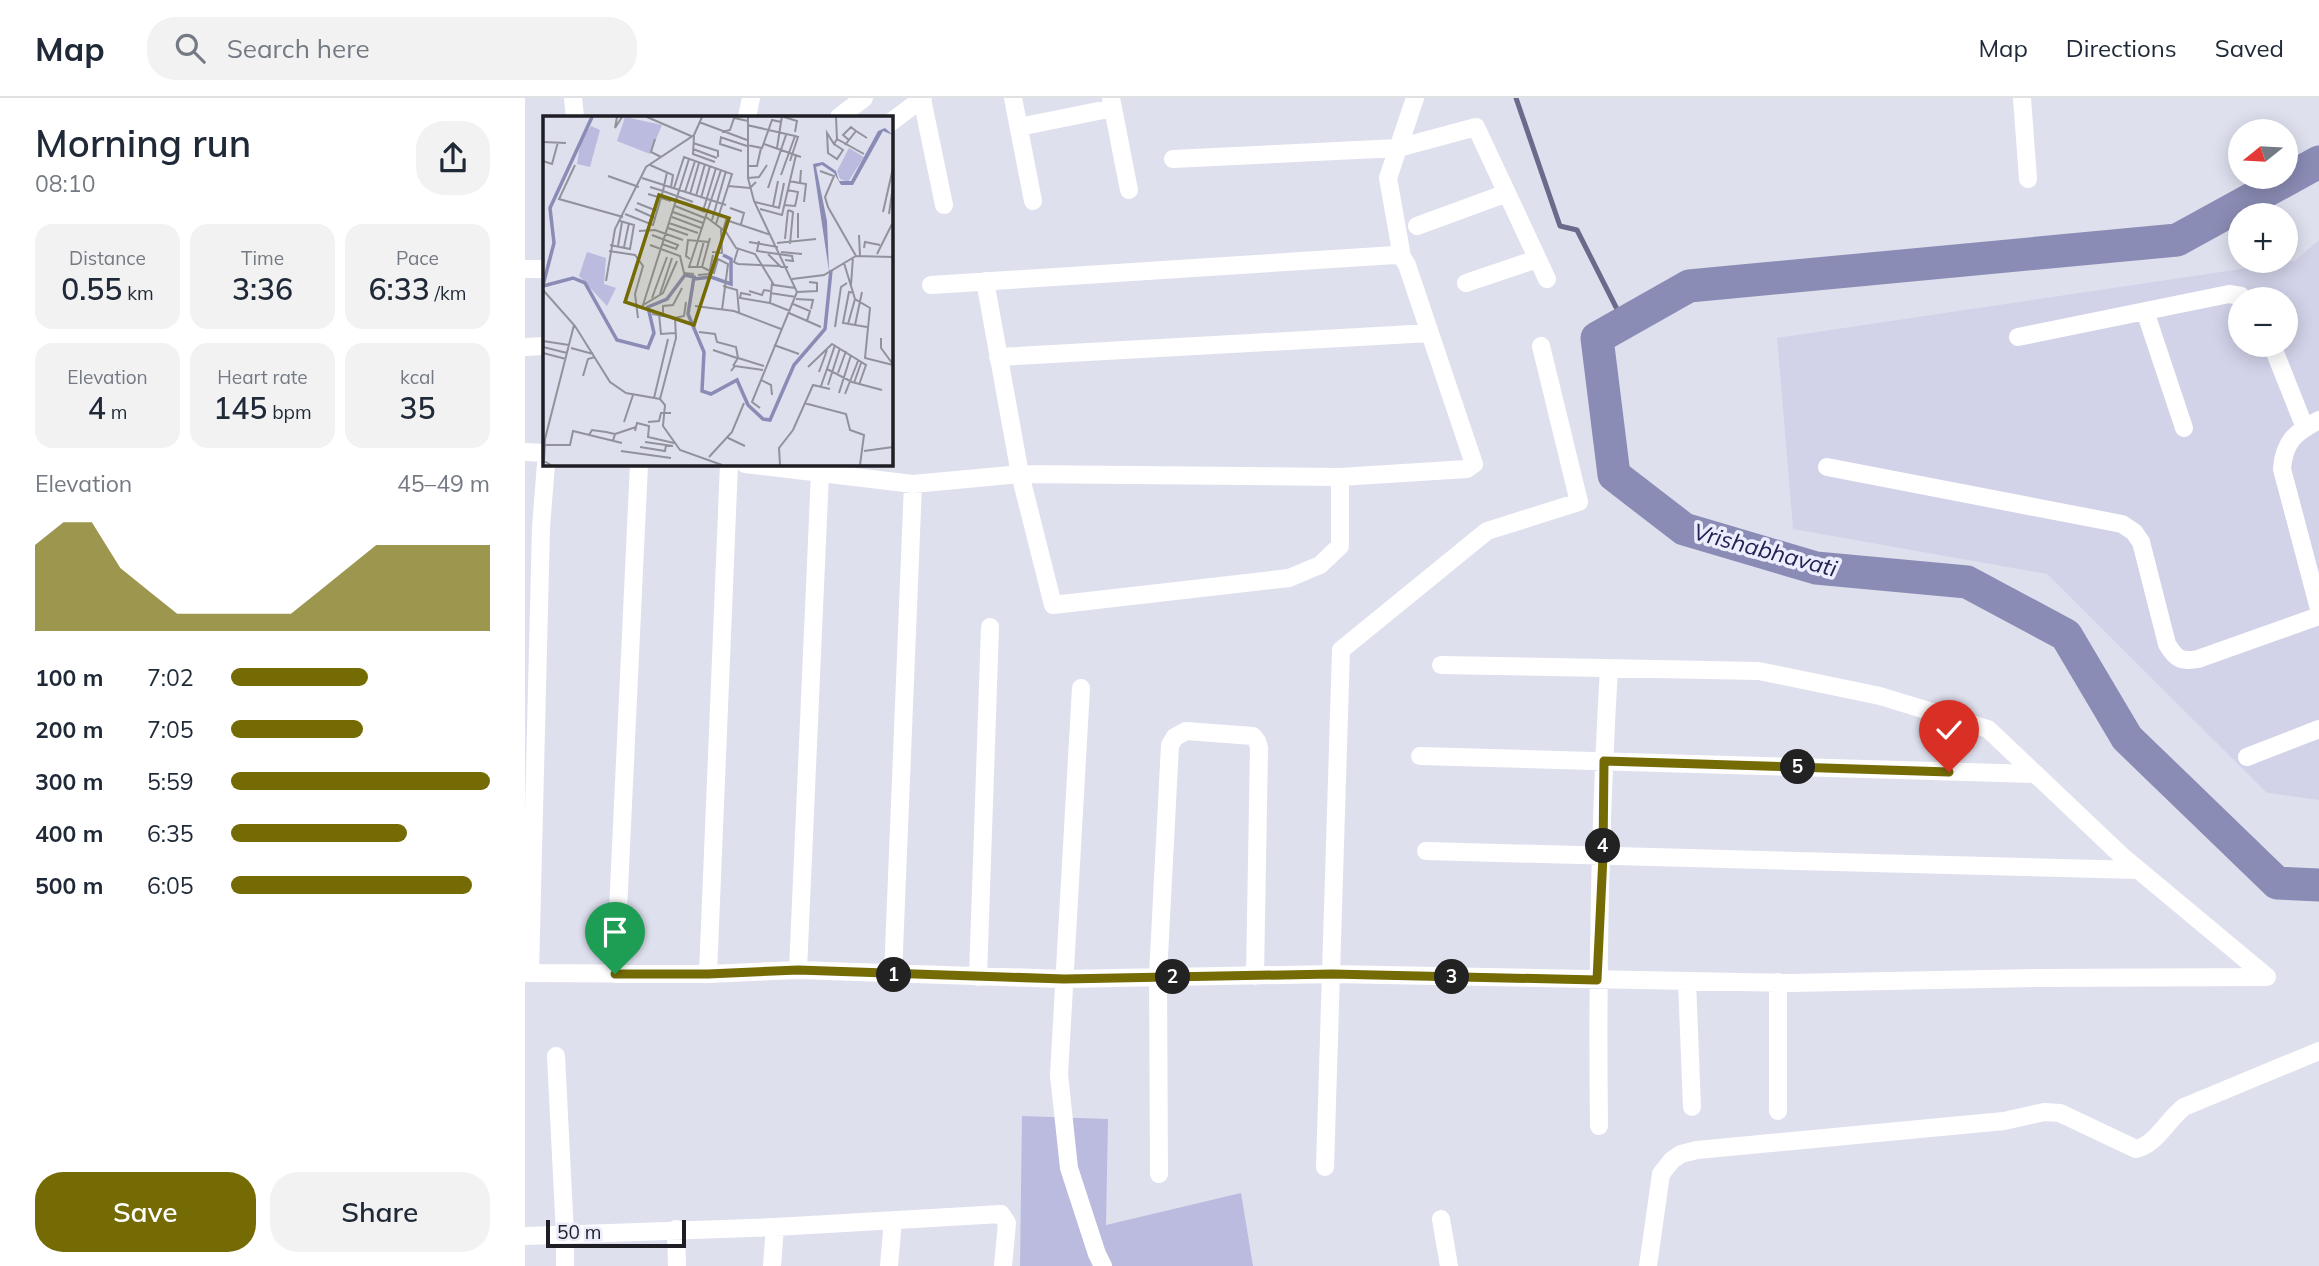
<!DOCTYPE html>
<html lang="en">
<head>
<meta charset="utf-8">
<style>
  body { margin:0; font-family:Mulish,sans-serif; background:#f2f2f3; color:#1f2937; height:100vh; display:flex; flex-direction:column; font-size:26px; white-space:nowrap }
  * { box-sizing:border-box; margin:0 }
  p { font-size:23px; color:#747a83 }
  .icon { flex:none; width:38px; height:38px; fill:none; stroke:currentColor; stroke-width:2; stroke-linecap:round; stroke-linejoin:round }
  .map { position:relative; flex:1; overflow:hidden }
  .side { display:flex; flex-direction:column; background:#fff; width:525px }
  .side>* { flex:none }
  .needle { width:46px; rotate:252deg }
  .tools { position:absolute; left:1703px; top:21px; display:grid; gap:14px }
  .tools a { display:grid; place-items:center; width:70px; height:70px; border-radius:50%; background:#fff; box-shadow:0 4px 18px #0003; font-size:35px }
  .scale { position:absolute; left:21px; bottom:18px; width:140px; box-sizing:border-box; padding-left:7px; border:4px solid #1e1e24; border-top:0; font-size:19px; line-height:24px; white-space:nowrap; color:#1e1e24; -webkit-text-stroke:5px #ecedfc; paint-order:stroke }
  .pin { position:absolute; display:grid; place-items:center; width:60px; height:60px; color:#fff; margin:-72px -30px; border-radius:50% 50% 50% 0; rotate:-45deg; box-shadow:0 0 7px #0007 }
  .pin .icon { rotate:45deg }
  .km { position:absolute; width:35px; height:35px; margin:-18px; border-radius:50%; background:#222; color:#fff; font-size:19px; line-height:35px; text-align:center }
  .round { display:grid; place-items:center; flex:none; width:74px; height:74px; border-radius:28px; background:#f2f2f3 }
  .overview { display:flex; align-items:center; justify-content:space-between; height:119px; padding:0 35px }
  h1 { font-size:38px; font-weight:600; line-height:52px }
  .stats { display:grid; grid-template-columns:repeat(3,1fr); gap:10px; height:119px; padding:7px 35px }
  .stats div { display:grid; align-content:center; border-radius:18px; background:#f2f2f3; text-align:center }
  .stats b { font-size:30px; font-weight:600 }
  .stats small { font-size:19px; font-weight:400 }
  .stats p { font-size:19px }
  .chart { height:196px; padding:14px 35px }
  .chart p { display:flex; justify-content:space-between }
  .chart svg { width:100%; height:126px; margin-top:7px; fill:#746b05; opacity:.7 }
  .cta { display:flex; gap:14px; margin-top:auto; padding:14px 35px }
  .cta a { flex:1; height:80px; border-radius:28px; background:#746b05; color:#fff; font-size:28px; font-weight:600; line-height:80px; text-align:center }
  .cta a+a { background:#f2f2f3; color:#1f2937 }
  ul { padding:0 35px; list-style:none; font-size:23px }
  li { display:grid; grid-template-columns:112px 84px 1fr; align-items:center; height:52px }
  li i { height:18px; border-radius:9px; background:#746b05 }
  header { display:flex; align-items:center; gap:42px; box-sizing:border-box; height:98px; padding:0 35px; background:#fff; border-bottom:2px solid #e0e1e3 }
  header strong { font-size:33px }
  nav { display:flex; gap:38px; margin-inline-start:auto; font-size:24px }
  .search { width:490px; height:63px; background:#f2f2f3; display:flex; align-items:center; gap:18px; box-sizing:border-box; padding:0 24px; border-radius:28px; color:#747a83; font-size:26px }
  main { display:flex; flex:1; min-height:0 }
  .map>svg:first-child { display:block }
</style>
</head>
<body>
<header>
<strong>Map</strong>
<div class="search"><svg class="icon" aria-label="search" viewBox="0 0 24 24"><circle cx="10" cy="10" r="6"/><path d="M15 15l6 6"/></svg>Search here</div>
<nav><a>Map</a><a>Directions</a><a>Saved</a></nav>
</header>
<main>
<section class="side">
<div class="overview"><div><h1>Morning run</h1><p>08:10</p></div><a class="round"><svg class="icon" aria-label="share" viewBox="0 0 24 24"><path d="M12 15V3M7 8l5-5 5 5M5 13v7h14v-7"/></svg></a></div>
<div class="stats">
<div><p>Distance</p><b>0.55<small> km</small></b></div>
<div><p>Time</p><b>3:36</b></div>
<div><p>Pace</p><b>6:33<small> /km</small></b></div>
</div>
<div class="stats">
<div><p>Elevation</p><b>4<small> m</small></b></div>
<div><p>Heart rate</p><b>145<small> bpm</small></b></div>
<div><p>kcal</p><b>35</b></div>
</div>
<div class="chart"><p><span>Elevation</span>45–49 m</p>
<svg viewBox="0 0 160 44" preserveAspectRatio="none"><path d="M0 44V14L10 6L20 6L30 22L40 30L50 38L60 38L70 38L80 38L90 38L100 30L110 22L120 14L130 14L140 14L150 14L160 14V44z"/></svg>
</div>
<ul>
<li><b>100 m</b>7:02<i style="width:53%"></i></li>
<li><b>200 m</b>7:05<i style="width:51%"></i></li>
<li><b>300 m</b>5:59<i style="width:100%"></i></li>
<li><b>400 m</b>6:35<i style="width:68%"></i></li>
<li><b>500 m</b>6:05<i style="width:93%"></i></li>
</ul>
<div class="cta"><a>Save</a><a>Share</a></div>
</section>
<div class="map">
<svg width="1794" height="1168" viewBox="0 0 1794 1168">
  <rect width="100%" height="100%" fill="#dfe0ee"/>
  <path fill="#d2d3e9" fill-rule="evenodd" d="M 1794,142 L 1794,702 L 1742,695 L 1522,476 L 1268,431 L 1252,240 L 1770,163 ZM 1715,201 L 1760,201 L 1760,247 L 1715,247 Z"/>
  <path fill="#babbdf" d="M 497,1018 L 583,1021 L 581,1127 L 716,1095 L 728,1168 L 495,1168 Z"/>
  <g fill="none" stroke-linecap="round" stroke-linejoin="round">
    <path stroke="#6a6b8a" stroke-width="5" d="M 991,0 L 1035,128 L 1052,132 L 1099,225"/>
    <path stroke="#8b8cb5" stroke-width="33" d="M 1794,64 L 1652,142 L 1164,188 L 1072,240 L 1089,377 L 1159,431 L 1291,470 L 1442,484 L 1541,537 L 1602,640 L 1752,785 L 1794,787"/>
    <path stroke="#fff" stroke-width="18" d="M 48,0 L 50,19
      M 488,0 L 508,103
      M 586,0 L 604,92
      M 1497,0 L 1503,81
      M 397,1 L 419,107
      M 222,19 L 226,0
      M 314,19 L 339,0
      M 366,24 L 398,0
      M 494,29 L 588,10
      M 648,61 L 873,50 L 951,29 L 1022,181
      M 892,128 L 982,95
      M 877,159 L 863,80 L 890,0
      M 0,171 L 19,171
      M 460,183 L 495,376 L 528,507 L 764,480 L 795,467 L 815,448 L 815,379
      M 941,185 L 1012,161
      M 1620,213 L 1659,330
      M 1493,239 L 1704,196 L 1716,198 L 1719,201
      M 1747,247 L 1780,330
      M 0,249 L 19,248
      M 473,259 L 905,235
      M 1794,322 C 1770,334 1759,344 1757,371 L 1794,511
      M 0,354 L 19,355
      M 220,366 L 388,386 L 495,376 L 815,379 L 942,371 L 949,366 L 882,167 L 877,159 L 870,157 L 406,187
      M 1302,369 L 1597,426 L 1609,434 L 1616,444 L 1642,546 C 1651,561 1656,564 1673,561 L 1794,518
      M 556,590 L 534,977 L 544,1070 L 572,1156 L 578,1168
      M 895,658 L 1511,676
      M 1722,659 L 1794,631
      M 901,753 L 1613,772
      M 273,872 L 295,375
      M 0,875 L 183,876 L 273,872 L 539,881 L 807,876 L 1266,885 L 1513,880 L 1742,879 L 1598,759 L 1463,631 L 1355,598 L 1234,573 L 916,567
      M 5,875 L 16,429 L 21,366
      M 90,876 L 114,366
      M 183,876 L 204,366
      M 368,877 L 388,386
      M 453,879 L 465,529
      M 1162,883 L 1167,1009
      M 1253,884 L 1253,1013
      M 31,958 L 40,1137 L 40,1168
      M 1074,1028 C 1072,875 1075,722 1084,570
      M 800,1069 L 816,552 L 962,433 L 1054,404 L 1016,248
      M 634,1076 L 633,877 L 645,647 L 650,639 L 661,633 L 728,638 L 732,643 L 734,650 L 730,878
      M 916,1121 L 924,1168
      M 151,1131 L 152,1168
      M 0,1138 L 250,1129 L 476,1116 L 482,1125 L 478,1168
      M 247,1168 L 250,1129
      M 364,1168 L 368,1122
      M 1123,1168 L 1136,1076 L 1147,1062 L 1156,1056 L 1172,1052 L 1479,1023 L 1519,1014 L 1535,1015 L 1611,1051 C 1631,1047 1643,1021 1659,1009 L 1794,953"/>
  </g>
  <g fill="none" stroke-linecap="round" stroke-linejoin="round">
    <g stroke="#fff" stroke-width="14">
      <path id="route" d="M 90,876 L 183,876 L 273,872 L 539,881 L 807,876 L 1072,882 L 1078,758 L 1079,663 L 1424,674"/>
    </g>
    <use href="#route" stroke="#746b05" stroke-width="9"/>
  </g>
  <g text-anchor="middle" stroke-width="7" stroke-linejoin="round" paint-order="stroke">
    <g font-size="23" font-style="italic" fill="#252053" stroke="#ecedfc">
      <text transform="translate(1240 452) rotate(15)" y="8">Vrishabhavati</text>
    </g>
  </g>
  <g transform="translate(18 18)">
    <rect width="350" height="350" fill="#dfe0ee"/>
    <path d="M 82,1 L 119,9 L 107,38 L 74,25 ZM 48,10 L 57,14 L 47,51 L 34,48 L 38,23 ZM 306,32 L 321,41 L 305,66 L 297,63 L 294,55 ZM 44,136 L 63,142 L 61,168 L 73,172 L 64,190 L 36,160 Z" fill="#babbdf"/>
    <path d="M 342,12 L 350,19 L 340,15 L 310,69 L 298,69 L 291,57 L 279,49 L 273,51 L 284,105 L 286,155 L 270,48 L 280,46 L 293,55 L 296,65 L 308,65 L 335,15 Z" fill="#8b8cb5"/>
    <path fill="none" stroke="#8b8cb5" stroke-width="3.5" d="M 151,163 L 168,161 L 188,168 L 188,143 L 180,139M 0,169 L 11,127 L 7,92 L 49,1M 0,170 L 30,162 L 42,167 L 74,224 L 105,232 L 111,217 L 105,191 L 124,183 L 142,159 L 151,161 L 145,198 L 161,236 L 159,275 L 168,278 L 194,264 L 205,289 L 220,303 L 227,304 L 251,249 L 282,213 L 288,154"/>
    <path fill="none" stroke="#92929d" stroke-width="2" d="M 74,1 L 72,12 L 79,1M 104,1 L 148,20M 205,1 L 205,62 L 211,85 L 254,176 L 209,286 L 217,292M 241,1 L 254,5 L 252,16M 293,1 L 294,23 L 321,38M 156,6 L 204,24M 204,9 L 252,20M 179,16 L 187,14 L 191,2 L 205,5M 151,20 L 150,38 L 172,46M 177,21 L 204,30M 178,21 L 177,28 L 199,35M 112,23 L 108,36 L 118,41M 306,24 L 300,19 L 308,11 L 313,15M 0,26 L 23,27M 150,27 L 175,35 L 175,41M 221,28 L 258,41M 291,28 L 300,34 L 294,43 L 285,37 L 284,17 L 291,28 L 294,23M 204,29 L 219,32 L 229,4 L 238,6 L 239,1M 302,29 L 313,15 L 324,22M 234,32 L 238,6M 150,33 L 174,42M 0,45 L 9,48 L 15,26M 247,45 L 255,21 L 252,20M 32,49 L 16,83 L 80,101M 107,49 L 130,59 L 128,71M 205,50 L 214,50 L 218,32M 277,55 L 291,60 L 282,81 L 285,91 L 313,140M 124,56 L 120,75 L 150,86M 238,59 L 252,20M 65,60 L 96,71M 99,62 L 183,89M 205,62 L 216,61 L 224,49M 246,65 L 257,67 L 258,54M 257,67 L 263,68 L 261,86M 185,70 L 207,72 L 213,66M 131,72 L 141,41 L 189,58 L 173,108M 225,72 L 243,19M 142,76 L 152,45M 105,78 L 128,85M 147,78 L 156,47M 153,80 L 162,48M 158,82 L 167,50M 134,85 L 162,96M 212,86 L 237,92M 94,87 L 114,95M 241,89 L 252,90 L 253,86 L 255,76 L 244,74M 132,90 L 162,102M 230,90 L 235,65M 187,92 L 201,97 L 198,108M 236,92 L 241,67M 92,93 L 112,102M 217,93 L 239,99 L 253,39M 245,94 L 250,96 L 247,128M 160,95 L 173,52M 130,96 L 160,107M 340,96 L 350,52M 82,98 L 110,109 L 120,75 L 107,71M 346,98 L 350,70M 129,101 L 158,112M 163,101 L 183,116 L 193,132 L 212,138 L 231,169 L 252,172M 169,104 L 183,55M 126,107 L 155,117M 125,112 L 145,119M 96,115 L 112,114 L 140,124M 180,115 L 183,104 L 228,119M 109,119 L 135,129 L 133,133 L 119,128M 316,119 L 317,140M 167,122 L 159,151 L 146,151 L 178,54M 255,122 L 255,97M 242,123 L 245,94M 216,125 L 214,135 L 249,140 L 250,145 L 242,144M 206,126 L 235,131M 234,127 L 273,123M 67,129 L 87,133 L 91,109 L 77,105M 107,129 L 137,140 L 141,157 L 151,158M 75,130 L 79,106M 81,131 L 86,107M 321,132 L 322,126 L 337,129M 195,133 L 191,146 L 195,148 L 237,150M 66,135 L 92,139 L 100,150 L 92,178 L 95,202M 169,136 L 179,137 L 178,113M 238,136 L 259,138M 225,138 L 238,151 L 245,151M 334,138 L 349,108M 147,143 L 143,140 L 145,124 L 166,126M 134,145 L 120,177 L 100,189 L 146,43M 301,147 L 312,183 L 327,192 L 322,242 L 350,249M 154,151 L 161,125M 159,151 L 171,157 L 175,143 L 185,148 L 179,194M 155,159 L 166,158 L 170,139M 249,163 L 281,159 L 313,140 L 350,141M 63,165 L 72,113 L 103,51 L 151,19 L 159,1M 308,169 L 310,141M 180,170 L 194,174 L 196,196M 0,174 L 32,210 L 67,266 L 83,277 L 117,283 L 122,289 L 120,310 L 137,334 L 179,349M 206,175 L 219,179 L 221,174 L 227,175M 254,176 L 274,175 L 274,167 L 266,166M 227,177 L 253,181M 311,177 L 306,176 L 300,207 L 324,211M 117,178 L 129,142M 208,179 L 198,177 L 197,182 L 227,187 L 229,167M 109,182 L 124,141M 253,183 L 270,184 L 268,193M 227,187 L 247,195M 250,188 L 267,195 L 264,205M 152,190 L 191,195 L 238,213M 246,197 L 278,211M 109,198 L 132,202 L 133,222 L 117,283M 116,198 L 118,218 L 132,217M 120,199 L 120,190 L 130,189 L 139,172M 132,202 L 141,200 L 143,186M 305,208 L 312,183M 312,209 L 319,176M 292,211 L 298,171 L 304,167M 156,216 L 172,218 L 174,226 L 193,231 L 195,242M 338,222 L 338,232 L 349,247M 0,225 L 26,229M 231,229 L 256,238M 0,231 L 24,237M 28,232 L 50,238M 170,234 L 194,242M 0,237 L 23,243M 190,250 L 195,242 L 221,250M 265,251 L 289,228 L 323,249 L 316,269M 284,253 L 292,229M 188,255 L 192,250 L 220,254M 276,256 L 284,234M 295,257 L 303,235M 40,260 L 45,243 L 52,241M 218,264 L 228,269 L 229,279M 311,267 L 318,247M 285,269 L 297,232M 278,270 L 284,253 L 309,266 L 339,274M 296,277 L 308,239M 302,278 L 315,245M 111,282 L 125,223M 261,287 L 303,298 L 307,314 L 321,319 L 317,349M 81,306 L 90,279M 105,306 L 116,305 L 118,297 L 128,297M 92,315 L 94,307 L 106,310 L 105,321 L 131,327M 72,318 L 93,311M 46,319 L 49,314 L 63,316 L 72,318 L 70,325M 183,321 L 202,330M 102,326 L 130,330M 1,329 L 27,329 L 30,315 L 79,327M 97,331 L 122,335 L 123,329M 78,335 L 128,342M 321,335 L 350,331M 166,341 L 189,316 L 201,287M 8,349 L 1,345 L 2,323 L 31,209M 237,349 L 236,332 L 250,314 L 270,269 L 287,273"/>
    <path fill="#746b05" fill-opacity="0.15" stroke="#746b05" stroke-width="3.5" d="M 116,79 L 186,102 L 151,209 L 82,186 Z"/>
    <rect width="350" height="350" fill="none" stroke="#1e1e24" stroke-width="3.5"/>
  </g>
</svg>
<div class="tools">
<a><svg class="needle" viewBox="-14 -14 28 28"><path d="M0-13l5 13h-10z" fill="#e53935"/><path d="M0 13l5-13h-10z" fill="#747a83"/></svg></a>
<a>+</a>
<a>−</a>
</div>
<div class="scale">50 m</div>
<div class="pin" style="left:90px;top:876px;background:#1e9e55"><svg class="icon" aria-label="arrive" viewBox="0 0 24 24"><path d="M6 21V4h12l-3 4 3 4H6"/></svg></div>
<div class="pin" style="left:1424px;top:674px;background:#d93025"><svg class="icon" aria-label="check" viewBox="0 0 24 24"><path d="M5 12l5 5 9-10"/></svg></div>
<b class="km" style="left:369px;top:877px">1</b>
<b class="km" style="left:648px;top:879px">2</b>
<b class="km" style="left:927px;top:879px">3</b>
<b class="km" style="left:1078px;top:748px">4</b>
<b class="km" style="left:1273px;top:669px">5</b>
</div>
</main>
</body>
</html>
